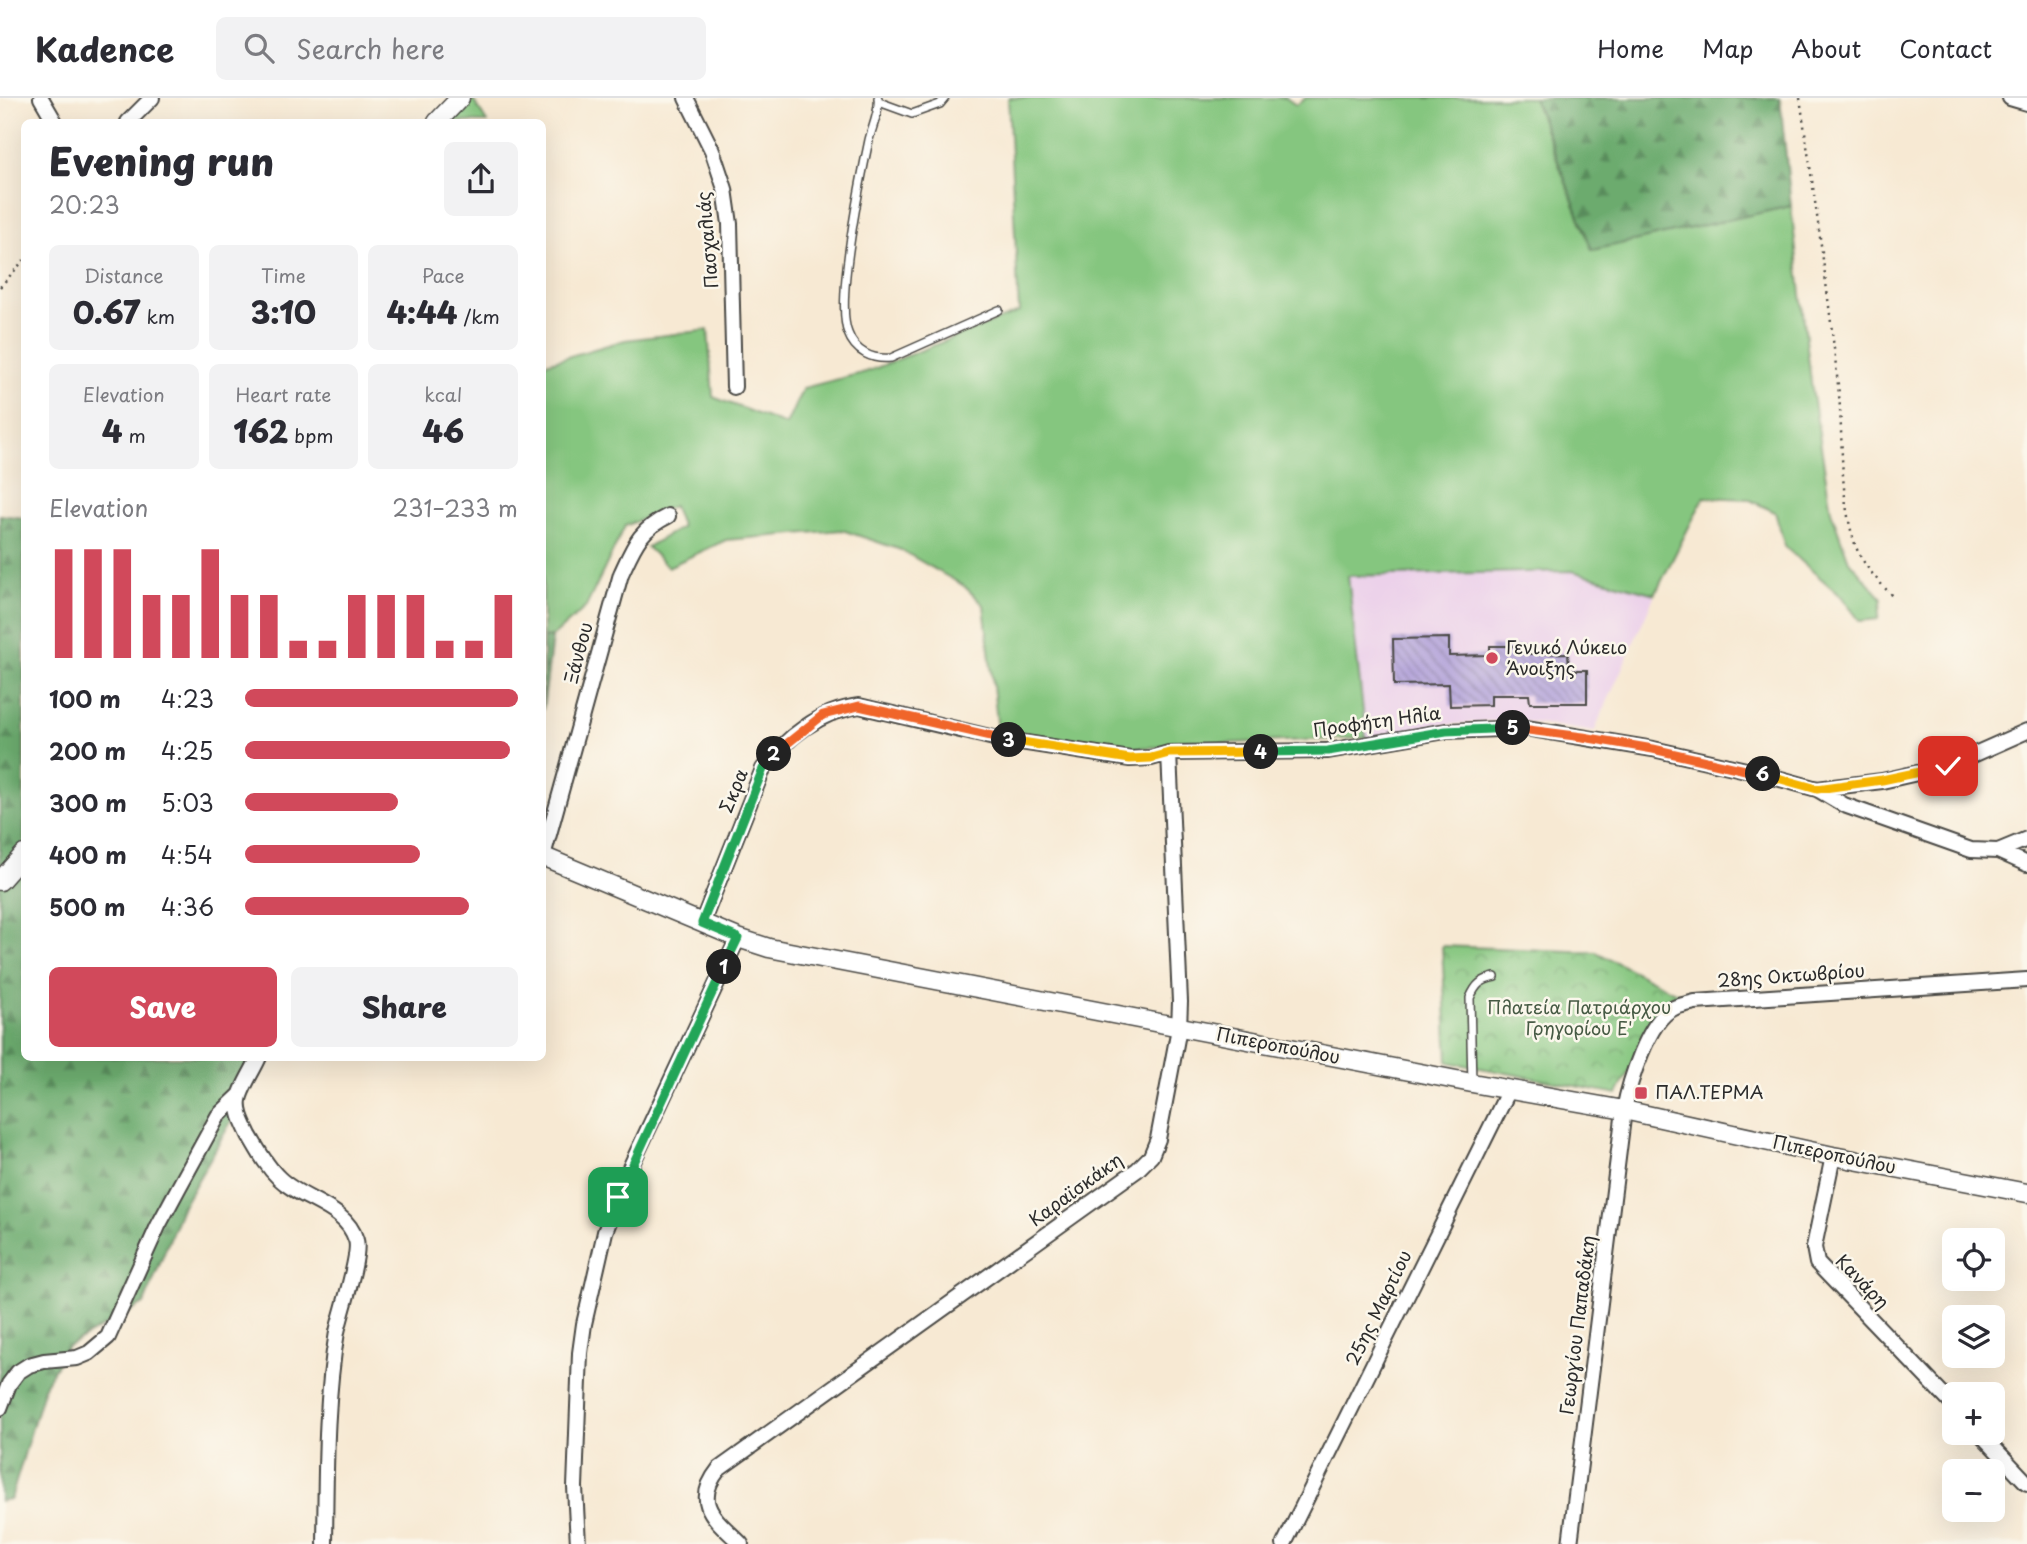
<!DOCTYPE html>
<html lang="en">
<head>
<meta charset="utf-8">
<style>
  body { margin:0; font-family:"Playpen Sans",sans-serif; background:#f2f2f3; color:#2b2b33; height:100vh; display:flex; flex-direction:column; font-size:26px; white-space:nowrap }
  * { box-sizing:border-box; margin:0 }
  p { font-size:23px; color:#7c7c81 }
  .icon { flex:none; width:38px; height:38px; fill:none; stroke:currentColor; stroke-width:2; stroke-linecap:round; stroke-linejoin:round }
  .map { position:relative; flex:1; overflow:hidden }
  .details { position:absolute; left:21px; top:21px; width:525px; height:942px; display:flex; flex-direction:column; background:#fff; border-radius:10px; box-shadow:0 7px 28px #0002 }
  .details>* { flex:none }
  .buttons { position:absolute; left:1942px; top:1130px; display:grid; gap:14px }
  .buttons a { display:grid; place-items:center; width:63px; height:63px; border-radius:10px; background:#fff; box-shadow:0 7px 28px #0002; font-size:35px }
  .pin { position:absolute; display:grid; place-items:center; width:60px; height:60px; color:#fff; margin:-30px; border-radius:14px; box-shadow:0 4px 10px #0006 }
  .km { position:absolute; width:35px; height:35px; margin:-18px; border-radius:50%; background:#222; color:#fff; font-size:19px; line-height:35px; text-align:center }
  .round { display:grid; place-items:center; flex:none; width:74px; height:74px; border-radius:10px; background:#f2f2f3 }
  .head { display:flex; align-items:center; justify-content:space-between; height:119px; padding:0 28px }
  h1 { font-size:38px; font-weight:800; line-height:52px }
  .figures { display:grid; grid-template-columns:repeat(3,1fr); gap:10px; height:119px; padding:7px 28px }
  .figures div { display:grid; align-content:center; border-radius:10px; background:#f2f2f3; text-align:center }
  .figures b { font-size:30px; font-weight:800 }
  .figures small { font-size:19px; font-weight:400 }
  .figures p { font-size:19px }
  .chart { height:196px; padding:14px 28px }
  .chart p { display:flex; justify-content:space-between }
  .chart svg { width:100%; height:126px; margin-top:7px; stroke:#d1495b; stroke-width:6 }
  .button { display:flex; gap:14px; margin-top:auto; padding:14px 28px }
  .button a { flex:1; height:80px; border-radius:10px; background:#d1495b; color:#fff; font-size:28px; font-weight:800; line-height:80px; text-align:center }
  .button a+a { background:#f2f2f3; color:#2b2b33 }
  ul { padding:0 28px; list-style:none; font-size:23px }
  li { display:grid; grid-template-columns:112px 84px 1fr; align-items:center; height:52px }
  li i { height:18px; border-radius:9px; background:#d1495b }
  header { display:flex; align-items:center; gap:42px; box-sizing:border-box; height:98px; padding:0 35px; background:#fff; border-bottom:2px solid #e1e1e2 }
  header strong { font-size:33px }
  nav { display:flex; gap:38px; margin-inline-start:auto; font-size:24px }
  .search { width:490px; height:63px; background:#f2f2f3; display:flex; align-items:center; gap:18px; box-sizing:border-box; padding:0 24px; border-radius:10px; color:#7c7c81; font-size:26px }
  .map>svg:first-child { display:block }
</style>
</head>
<body>
<header>
<strong>Kadence</strong>
<div class="search"><svg class="icon" aria-label="search" viewBox="0 0 24 24"><circle cx="10" cy="10" r="6"/><path d="M15 15l6 6"/></svg>Search here</div>
<nav><a>Home</a><a>Map</a><a>About</a><a>Contact</a></nav>
</header>
<div class="map">
<svg width="2027" height="1446" viewBox="0 0 2027 1446">
  <defs>
    <pattern id="forest-firs" width="22" height="20" patternUnits="userSpaceOnUse" patternTransform="scale(1.75)"><rect width="22" height="20" fill="#6cab6e"/><path d="M5 1l3.5 6h-7zM16 11l3.5 6h-7z" fill="#598b5b"/></pattern>
    <pattern id="park-crowns" width="20" height="18" patternUnits="userSpaceOnUse" patternTransform="scale(1.75)"><rect width="20" height="18" fill="#85c67f"/><path d="M2 6a3 3 0 1 1 6 0M12 15a3 3 0 1 1 6 0" fill="none" stroke="#6da168"/></pattern>
    <pattern id="building-back-hatch" width="6" height="6" patternUnits="userSpaceOnUse" patternTransform="scale(1.75)"><rect width="6" height="6" fill="#af9ed9"/><path d="M-1 5l2 2M0 0l6 6M5-1l2 2" fill="none" stroke="#8f81b0"/></pattern>
  </defs>
  <rect width="100%" height="100%" fill="#fbf7ec"/>
  <filter id="ink" filterUnits="userSpaceOnUse"><feTurbulence type="fractalNoise" baseFrequency=".0143" numOctaves="2"/><feDisplacementMap in="SourceGraphic" scale="14" xChannelSelector="R" yChannelSelector="G"/><feConvolveMatrix kernelMatrix="1 2 1 2 8 2 1 2 1" color-interpolation-filters="sRGB"/></filter>
  <filter id="wash" filterUnits="userSpaceOnUse"><feTurbulence type="fractalNoise" baseFrequency=".00686" numOctaves="4" result="noise"/><feDisplacementMap in="SourceGraphic" scale="28" xChannelSelector="R" yChannelSelector="G"/><feGaussianBlur stdDeviation="1.57" result="paint"/><feColorMatrix in="noise" values="0 0 0 0 0 0 0 0 0 0 0 0 0 0 0 0 0 1.4 0 .05"/><feComposite in="paint" operator="in"/></filter>
  <g filter="url(#wash)">
    <rect width="100%" height="100%" fill="#f7e9d3"/>
    <path fill="#ecd1ea" d="M 1572,473 L 1655,496 L 1594,634 L 1531,624 L 1487,623 L 1445,627 L 1366,640 L 1348,478 Z"/>
    <path fill="#85c67f" stroke="#587855" stroke-width="2" d="M 1008,0 L 1286,0 L 1296,7 L 1306,0 L 1533,0 L 1592,152 L 1791,108 L 1811,284 L 1831,413 L 1849,463 L 1882,500 L 1878,521 L 1860,523 L 1841,498 L 1785,449 L 1775,414 L 1748,401 L 1704,399 L 1655,496 L 1572,473 L 1348,478 L 1366,640 L 1174,647 C 1116,656 1056,640 998,632 L 984,507 L 964,488 L 901,452 L 842,432 L 726,442 L 668,469 L 647,449 L 682,429 L 673,408 L 625,428 L 586,509 L 552,539 L 543,540 L 543,266 L 625,242 L 708,232 L 713,299 L 786,327 L 803,290 L 866,274 L 1019,214 Z
      M 473,2 L 487,24 L 450,24 Z"/>
    <path fill="url(#forest-firs)" stroke="#4c6b4c" stroke-width="2" d="M 1534,0 L 1780,0 L 1791,108 L 1592,152 Z
      M 0,417 L 24,420 L 24,959 L 268,959 L 182,1110 L 144,1206 L 68,1248 L 45,1286 L 11,1401 L 0,1403 Z
      M 552,539 L 543,612 L 543,540 Z"/>
    <path fill="url(#park-crowns)" stroke="#587855" stroke-width="2" d="M 1442,848 L 1596,854 L 1681,897 L 1667,900 L 1617,996 L 1448,964 Z"/>
    <g id="blocks">
      <path fill="url(#building-back-hatch)" d="M 1449,540 L 1449,558 L 1490,557 L 1490,548 L 1530,548 L 1530,556 L 1568,555 L 1569,572 L 1587,572 L 1587,605 L 1530,605 L 1529,597 L 1491,597 L 1491,607 L 1450,608 L 1449,586 L 1394,587 L 1393,541 Z"/>
    </g>
  </g>
  <g filter="url(#ink)">
    <use href="#blocks" fill-opacity="0" stroke="#4a4844" stroke-width="2"/>
    <g fill="none" stroke-linecap="round" stroke-linejoin="round">
      <g stroke="#4a4844" stroke-width="10">
        <path id="service" d="M 878,0 C 880,13 872,29 869,42 C 861,80 835,203 848,235 C 855,254 872,262 891,260 L 999,212
          M 879,4 L 912,16 L 940,6 L 945,0
          M 1472,985 L 1470,900 C 1476,886 1481,882 1495,879"/>
      </g>
      <g stroke="#4a4844" stroke-width="18">
        <path id="minor" d="M 41,0 L 55,24
          M 686,0 L 712,52 L 725,91 L 730,126 L 734,289
          M 2010,0 L 2027,5
          M 128,24 L 152,0
          M 1817,691 L 1882,683 L 1948,668 L 2027,633
          M 1998,753 L 2027,766
          M 543,758 L 621,476 C 634,448 639,432 668,418
          M 702,825 L 763,671 C 786,639 820,613 859,608 L 994,640 L 1130,661 L 1151,660 L 1169,655 L 1328,653 L 1446,633 L 1526,630 L 1653,651 L 1755,674 L 1817,691 L 1844,707 L 1971,752 L 1998,753 L 2027,741
          M 259,959 C 254,971 241,990 239,1002 C 237,1014 244,1026 249,1037 C 258,1052 266,1068 279,1080 C 302,1103 346,1108 356,1142 C 361,1156 341,1215 337,1234 C 325,1304 326,1376 325,1446
          M 1833,1058 L 1814,1149 L 1817,1165 L 1955,1309
          M 0,1310 L 9,1286 L 18,1274 L 29,1267 L 44,1263 L 77,1260 L 89,1255 L 108,1239 L 158,1128 L 179,1089 L 218,1018 L 239,998
          M 1980,1335 L 2027,1385
          M 578,1446 L 575,1389 L 580,1255 L 584,1226 L 605,1134 L 629,1072 L 738,840
          M 741,1446 C 716,1421 691,1406 719,1371 L 1137,1072 L 1151,1058 L 1158,1041 L 1179,930 L 1180,904 L 1169,655
          M 1284,1446 L 1509,992
          M 1570,1446 L 1624,1012 C 1629,986 1648,921 1674,910 C 1680,907 1688,906 1695,904 L 2027,882"/>
      </g>
      <g stroke="#4a4844" stroke-width="21">
        <path id="tertiary" d="M 437,24 L 460,0
          M 542,758 L 738,840 L 769,850 L 1472,985 L 1624,1012 L 1833,1058 L 2027,1095
          M 0,783 L 24,756"/>
      </g>
      <path stroke="#4a4844" stroke-width="2.5" stroke-dasharray="2 5" stroke-linecap="butt" d="M 1800,0 C 1814,95 1828,191 1838,287 C 1844,340 1838,394 1855,446 C 1862,467 1878,482 1892,498
        M 0,189 L 24,162"/>
      <use href="#service" stroke="#fff" stroke-width="7"/>
      <use href="#minor" stroke="#fff" stroke-width="14"/>
      <use href="#tertiary" stroke="#fff" stroke-width="18"/>
    </g>
  </g>
  <g fill="none" stroke-linecap="round" stroke-linejoin="round" filter="url(#ink)">
    <g stroke="#fff" stroke-width="14">
      <path id="split-1" d="M 618,1099 L 724,869"/>
    </g>
    <g stroke="#fff" stroke-width="14">
      <path id="split-2" d="M 724,869 L 738,840 L 702,825 L 763,671 L 774,656"/>
    </g>
    <g stroke="#fff" stroke-width="14">
      <path id="split-3" d="M 774,656 L 823,617 L 859,608 L 1009,642"/>
    </g>
    <g stroke="#fff" stroke-width="14">
      <path id="split-4" d="M 1009,642 L 1130,661 L 1151,660 L 1169,655 L 1261,654"/>
    </g>
    <g stroke="#fff" stroke-width="14">
      <path id="split-5" d="M 1261,654 L 1328,653 L 1446,633 L 1513,630"/>
    </g>
    <g stroke="#fff" stroke-width="14">
      <path id="split-6" d="M 1513,630 L 1583,639 L 1653,651 L 1763,676"/>
    </g>
    <g stroke="#fff" stroke-width="14">
      <path id="split-7" d="M 1763,676 L 1817,691 L 1882,682 L 1948,668"/>
    </g>
    <use href="#split-1" stroke="#22a559" stroke-width="9"/>
    <use href="#split-2" stroke="#22a559" stroke-width="9"/>
    <use href="#split-3" stroke="#f0652b" stroke-width="9"/>
    <use href="#split-4" stroke="#f5b400" stroke-width="9"/>
    <use href="#split-5" stroke="#22a559" stroke-width="9"/>
    <use href="#split-6" stroke="#f0652b" stroke-width="9"/>
    <use href="#split-7" stroke="#f5b400" stroke-width="9"/>
  </g>
  <g fill="#d1495b" stroke="#fbf7ec" stroke-width="2.5">
    <circle cx="1492" cy="560" r="7"/>
    <rect x="1634" y="988" width="14" height="14" rx="3.5"/>
  </g>
  <g text-anchor="middle" stroke-width="5" stroke-linejoin="round" paint-order="stroke">
    <g font-size="18" fill="#2b2b2b" stroke="#fbf7ec">
      <text transform="translate(708 142) rotate(-95)" y="6">Πασχαλιάς</text>
      <text transform="translate(579 555) rotate(-75)" y="6">Ξάνθου</text>
      <text transform="translate(1377 624) rotate(-8)" y="6">Προφήτη Ηλία</text>
      <text transform="translate(734 693) rotate(-68)" y="6">Σκρα</text>
      <text transform="translate(1791 878) rotate(-4)" y="6">28ης Οκτωβρίου</text>
      <text transform="translate(1278 948) rotate(11)" y="6">Πιπεροπούλου</text>
      <text transform="translate(1834 1057) rotate(12)" y="6">Πιπεροπούλου</text>
      <text transform="translate(1076 1092) rotate(-36)" y="6">Καραϊσκάκη</text>
      <text transform="translate(1862 1184) rotate(46)" y="6">Κανάρη</text>
      <text transform="translate(1379 1210) rotate(-64)" y="6">25ης Μαρτίου</text>
      <text transform="translate(1578 1227) rotate(-83)" y="6">Γεωργίου Παπαδάκη</text>
    </g>
    <g font-size="18" fill="#2b2b2b" stroke="#fbf7ec" text-anchor="start">
      <text x="1506" y="556">Γενικό Λύκειο<tspan x="1506" dy="21">Άνοιξης</tspan></text>
      <text x="1655" y="1001">ΠΑΛ.ΤΕΡΜΑ</text>
    </g>
    <g font-size="18" fill="#465a44" stroke="#fbf7ec">
      <text x="1579" y="916">Πλατεία Πατριάρχου<tspan x="1579" dy="21">Γρηγορίου Ε'</tspan></text>
    </g>
  </g>
</svg>
<div class="buttons">
<a><svg class="icon" aria-label="locate" viewBox="0 0 24 24"><circle cx="12" cy="12" r="6"/><path d="M12 2v4M12 18v4M2 12h4M18 12h4"/></svg></a>
<a><svg class="icon" aria-label="layers" viewBox="0 0 24 24"><path d="M12 4l9 5-9 5-9-5zM3 14l9 5 9-5"/></svg></a>
<a>+</a>
<a>−</a>
</div>
<div class="pin" style="left:618px;top:1099px;background:#1e9e55"><svg class="icon" aria-label="arrive" viewBox="0 0 24 24"><path d="M6 21V4h12l-3 4 3 4H6"/></svg></div>
<div class="pin" style="left:1948px;top:668px;background:#d93025"><svg class="icon" aria-label="check" viewBox="0 0 24 24"><path d="M5 12l5 5 9-10"/></svg></div>
<b class="km" style="left:724px;top:869px">1</b>
<b class="km" style="left:774px;top:656px">2</b>
<b class="km" style="left:1009px;top:642px">3</b>
<b class="km" style="left:1261px;top:654px">4</b>
<b class="km" style="left:1513px;top:630px">5</b>
<b class="km" style="left:1763px;top:676px">6</b>
<section class="details">
<div class="head"><div><h1>Evening run</h1><p>20:23</p></div><a class="round"><svg class="icon" aria-label="share" viewBox="0 0 24 24"><path d="M12 15V3M7 8l5-5 5 5M5 13v7h14v-7"/></svg></a></div>
<div class="figures">
<div><p>Distance</p><b>0.67<small> km</small></b></div>
<div><p>Time</p><b>3:10</b></div>
<div><p>Pace</p><b>4:44<small> /km</small></b></div>
</div>
<div class="figures">
<div><p>Elevation</p><b>4<small> m</small></b></div>
<div><p>Heart rate</p><b>162<small> bpm</small></b></div>
<div><p>kcal</p><b>46</b></div>
</div>
<div class="chart"><p><span>Elevation</span>231–233 m</p>
<svg viewBox="0 0 160 44" preserveAspectRatio="none"><path d="M5 44V6M15 44V6M25 44V6M35 44V22M45 44V22M55 44V6M65 44V22M75 44V22M85 44V38M95 44V38M105 44V22M115 44V22M125 44V22M135 44V38M145 44V38M155 44V22"/></svg>
</div>
<ul>
<li><b>100 m</b>4:23<i style="width:100%"></i></li>
<li><b>200 m</b>4:25<i style="width:97%"></i></li>
<li><b>300 m</b>5:03<i style="width:56%"></i></li>
<li><b>400 m</b>4:54<i style="width:64%"></i></li>
<li><b>500 m</b>4:36<i style="width:82%"></i></li>
</ul>
<div class="button"><a>Save</a><a>Share</a></div>
</section>
</div>
</body>
</html>
